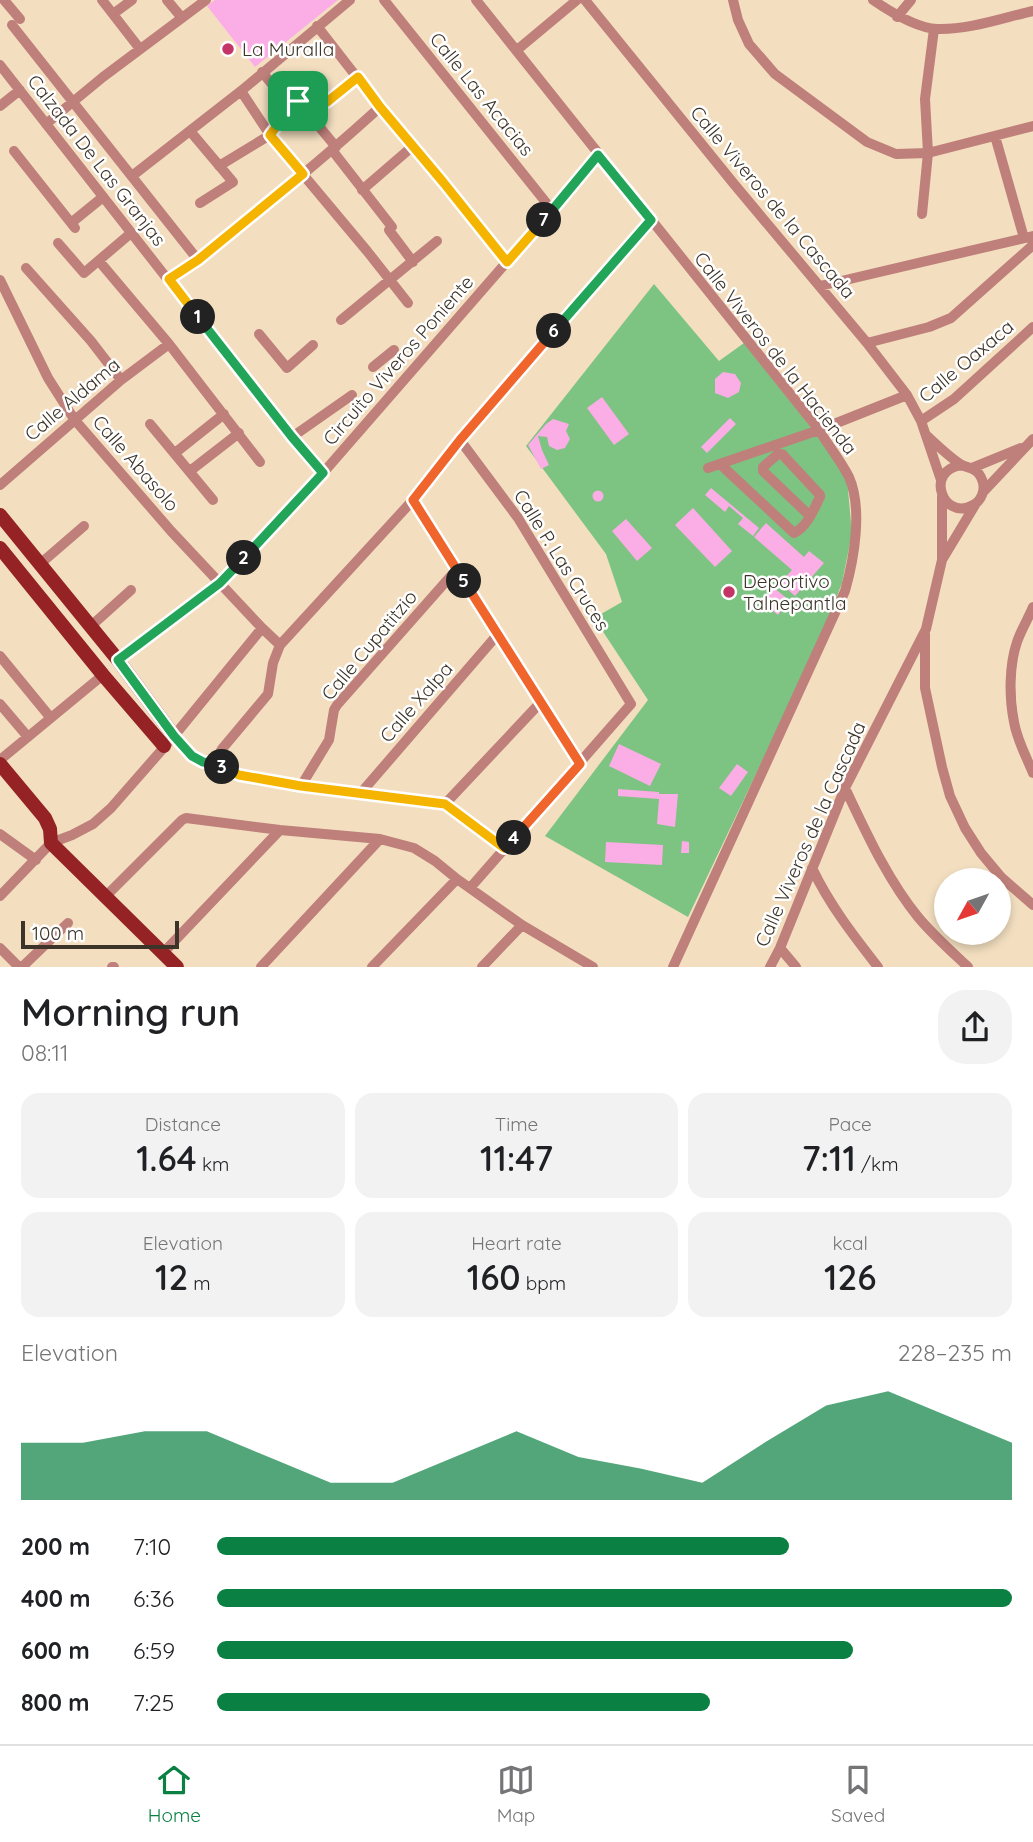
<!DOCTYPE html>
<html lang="en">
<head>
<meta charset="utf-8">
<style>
  body { margin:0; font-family:Quicksand,sans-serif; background:#f2f2f2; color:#202124; height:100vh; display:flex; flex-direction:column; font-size:26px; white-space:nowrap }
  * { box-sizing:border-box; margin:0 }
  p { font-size:23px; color:#757577 }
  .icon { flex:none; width:38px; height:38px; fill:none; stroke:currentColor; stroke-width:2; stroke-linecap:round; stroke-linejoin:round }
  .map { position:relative; height:967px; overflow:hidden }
  .details { display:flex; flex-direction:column; background:#fff; flex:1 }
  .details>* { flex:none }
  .needle { width:46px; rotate:230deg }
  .tools { position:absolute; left:934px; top:868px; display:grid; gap:14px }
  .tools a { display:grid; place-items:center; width:77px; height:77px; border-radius:50%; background:#fff; box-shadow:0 4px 10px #0003; font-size:35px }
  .scale { position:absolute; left:21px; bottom:18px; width:158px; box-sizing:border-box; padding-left:7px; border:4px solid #3c3428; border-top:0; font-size:19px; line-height:24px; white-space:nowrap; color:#3c3428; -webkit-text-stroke:5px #fff; paint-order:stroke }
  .pin { position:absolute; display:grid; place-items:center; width:60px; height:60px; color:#fff; margin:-30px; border-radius:14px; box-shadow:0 4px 10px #0006 }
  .km { position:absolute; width:35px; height:35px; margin:-18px; border-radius:50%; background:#222; color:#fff; font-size:19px; line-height:35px; text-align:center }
  .round { display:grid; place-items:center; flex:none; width:74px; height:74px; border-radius:28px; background:#f2f2f2 }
  .overview { display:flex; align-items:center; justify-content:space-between; height:119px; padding:0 21px }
  h1 { font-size:38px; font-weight:600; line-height:52px }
  .stats { display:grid; grid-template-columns:repeat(3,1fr); gap:10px; height:119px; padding:7px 21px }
  .stats div { display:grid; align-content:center; border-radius:18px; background:#f2f2f2; text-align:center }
  .stats b { font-size:35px; font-weight:600 }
  .stats small { font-size:19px; font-weight:400 }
  .stats p { font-size:19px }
  .chart { height:196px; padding:14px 21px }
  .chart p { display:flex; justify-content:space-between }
  .chart svg { width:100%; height:126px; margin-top:7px; fill:#0b8043; opacity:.7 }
  ul { padding:0 21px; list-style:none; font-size:23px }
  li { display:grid; grid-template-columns:112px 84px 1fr; align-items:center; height:52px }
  li i { height:18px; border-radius:9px; background:#0b8043 }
  .menu { display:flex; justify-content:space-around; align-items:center; height:98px; border-top:2px solid #e0e0e0; background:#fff; font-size:19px; color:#757577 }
  .menu a { display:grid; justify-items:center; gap:4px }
  .menu .current { color:#0b8043 }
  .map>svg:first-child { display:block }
</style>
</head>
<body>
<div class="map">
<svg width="1033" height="967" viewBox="0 0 1033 967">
  <rect width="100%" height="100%" fill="#f3dfc0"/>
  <path fill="#7dc382" d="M 654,284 L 719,361 L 744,343 L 821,440 L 847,479 L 852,533 L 842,583 L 823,633 L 688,917 L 545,836 L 648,700 L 594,618 L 622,602 L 606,554 L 526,446 Z"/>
  <path fill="#fbade5" d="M 215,0 L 338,0 L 255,67 L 207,6 Z
    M 723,372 L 735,374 L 741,383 L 739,392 L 728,398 L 715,393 L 715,379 Z
    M 602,397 L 629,434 L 614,445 L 587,408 Z
    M 730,418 L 736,424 L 707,453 L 701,447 Z
    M 553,419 L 569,424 L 566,431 L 570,439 L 565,448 L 557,450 L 549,446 L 547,437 L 538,436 L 542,450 L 549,465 L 541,469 L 528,445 L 546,424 Z
    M 711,488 L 759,528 L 753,536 L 738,524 L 743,518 L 729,506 L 725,512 L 705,495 Z
    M592.5 496a5.5 5.5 0 1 1 11 0a5.5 5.5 0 1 1-11 0Z
    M 693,508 L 732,551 L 715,567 L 675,525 Z
    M 626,519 L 652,548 L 637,561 L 612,531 Z
    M 766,523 L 804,557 L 809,551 L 824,563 L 795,596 L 780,583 L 792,570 L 754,537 Z
    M 774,588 L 789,600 L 778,615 L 762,602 Z
    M 619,744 L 661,764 L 650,786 L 609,766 Z
    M 737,764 L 748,772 L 731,796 L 719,788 Z
    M 618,789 L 659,792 L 659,794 L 678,794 L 675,827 L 657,824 L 659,799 L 618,796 Z
    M 682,841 L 689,842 L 689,853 L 681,853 Z
    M 606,842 L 663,845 L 662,865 L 605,862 Z"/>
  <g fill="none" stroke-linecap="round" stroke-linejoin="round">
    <path stroke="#bf807b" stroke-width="10" d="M 4,0 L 20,19
      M 102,0 L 140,49
      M 167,0 L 182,18
      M 384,0 L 552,210
      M 476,0 L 819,430 C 828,445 841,461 849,477 C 863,509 854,559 845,591 L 673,967
      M 585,0 L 734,184 L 867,343 L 907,395 L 921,421 L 941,480
      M 733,0 L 738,20 L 749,44 L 775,74 L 867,142 L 896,154 L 928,153 L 1033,126
      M 873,0 C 889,11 916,28 937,29 C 969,30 1002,18 1033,11
      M 113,14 L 132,0
      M 897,17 L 911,0
      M 12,25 L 198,260
      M 317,26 L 380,107 L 443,182 L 507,262
      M 517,50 L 577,0
      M 0,65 L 230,359 L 323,473
      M 262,72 L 291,107
      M 241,91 L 270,135 L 367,251 L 408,303
      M 298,101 L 336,147
      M 0,106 L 20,90
      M 46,124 L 103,77 L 206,0
      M 190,131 L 233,182 L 200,203
      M 995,136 L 1024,238
      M 332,150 L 392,227
      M 14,151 L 75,228
      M 219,166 L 270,135 L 291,107 L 314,88 L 327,102 L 358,77
      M 132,176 L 241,91 L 350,0
      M 362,190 L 413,146
      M 922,214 L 928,153 L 925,99 L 934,29
      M 71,223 L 103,197
      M 389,230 L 413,262
      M 58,243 L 84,273 L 131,233
      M 99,261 L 169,344 L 260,462
      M 26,268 L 91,341 L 121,380
      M 169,279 C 204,256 236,230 268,203 C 306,172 344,140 380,107
      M 0,280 L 48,378 L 74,419 L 171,531 L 262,628 L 280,645
      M 820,286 L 1033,236
      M 341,320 L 437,241
      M 259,334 L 287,368 L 313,345
      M 867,343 L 929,327 L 951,318 L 1033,245
      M 373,367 L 394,350
      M 921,421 L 954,399 L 1033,327
      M 150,424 L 213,500
      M 926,435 C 937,445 948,456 960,464 C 966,468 974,467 979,474 C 983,480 985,488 982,495 C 980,500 976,504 971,506 C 943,520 924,470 962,465
      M 292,437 L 352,395
      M 460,440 L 518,518 L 631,704 L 470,888
      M 175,453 L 224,414
      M 720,464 L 794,533 C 807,527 814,509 820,497 L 820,495 L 782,454 L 778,454 L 763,467 L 763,471 L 810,516
      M 708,468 L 819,430 L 907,395
      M 972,468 L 1021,448
      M 190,471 L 239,433
      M 0,485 L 121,380 L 169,344
      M 984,491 L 1033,439
      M 413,500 L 580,763
      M 942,560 L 975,505
      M 40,564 L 84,526
      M 1033,607 C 1028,619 1021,630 1017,642 C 1009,666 1009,697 1014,722 C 1017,740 1026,756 1033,773
      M 91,626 L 131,590
      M 925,633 L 925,688 L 942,767 L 950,796 L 965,828 L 981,853 L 1001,877 L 1033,905
      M 0,656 L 50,717
      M 118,660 L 220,583 L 323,473 L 552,210 L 598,155
      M 0,704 L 28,737
      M 174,736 L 192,756 L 203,762 L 218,764 L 226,770 L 239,775 L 301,786 L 445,804 L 504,848
      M 0,760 L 103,675
      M 218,764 L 218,756 L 222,749 L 268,694 L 273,663 L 280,645 L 413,500 L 460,440 L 651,220
      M 301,786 L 329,740 L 334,710 L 337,705 L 457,569
      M 845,788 C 866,832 887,879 918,917 C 933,935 951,951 968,967
      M 360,794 L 498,634
      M 445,804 L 541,702
      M 0,834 L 36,860
      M 812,868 C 829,904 853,935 878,967
      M 0,896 L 51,843 L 72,835 L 93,824 L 111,808 L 174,736 L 262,628
      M 105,897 L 182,820 L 186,818 L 280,830 L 380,839 L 414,848 L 435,861 L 457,879 L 522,925 L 593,967
      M 0,948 L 19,967
      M 780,948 L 796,967
      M 163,953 L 280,830
      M 22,967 L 68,923
      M 112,967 L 114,967
      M 261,967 L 380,839
      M 372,967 L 457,879
      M 482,967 L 522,925
      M 770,967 L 780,948 L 845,788 L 926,629 L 942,560 L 942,496"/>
    <path stroke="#952225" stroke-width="14" d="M 0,515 L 118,660 L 174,736
      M 0,548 L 103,675 L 164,746
      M 0,764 L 45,818 L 50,829 L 51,843 L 177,967"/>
  </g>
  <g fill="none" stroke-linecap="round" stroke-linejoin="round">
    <g stroke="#fff" stroke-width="14">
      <path id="split-1" d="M 198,317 L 169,279 L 198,260 L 303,174 L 270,135 L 291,107 L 298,101"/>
    </g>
    <g stroke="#fff" stroke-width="14">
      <path id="split-2" d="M 198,317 L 292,437 L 323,473 L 244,558"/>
    </g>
    <g stroke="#fff" stroke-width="14">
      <path id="split-3" d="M 222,767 L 218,764 L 203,762 L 192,756 L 174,736 L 118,660 L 220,583 L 244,558"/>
    </g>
    <g stroke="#fff" stroke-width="14">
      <path id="split-4" d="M 222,767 L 239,775 L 301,786 L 445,804 L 504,848 L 514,838"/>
    </g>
    <g stroke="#fff" stroke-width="14">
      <path id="split-5" d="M 464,581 L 580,764 L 514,838"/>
    </g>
    <g stroke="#fff" stroke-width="14">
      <path id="split-6" d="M 464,581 L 413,500 L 460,440 L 554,331"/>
    </g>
    <g stroke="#fff" stroke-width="14">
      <path id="split-7" d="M 544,220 L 598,155 L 651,220 L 554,331"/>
    </g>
    <g stroke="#fff" stroke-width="14">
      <path id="split-8" d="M 298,101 L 314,88 L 327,102 L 358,77 L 380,107 L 443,182 L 507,262 L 544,220"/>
    </g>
    <use href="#split-1" stroke="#f5b400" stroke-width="9"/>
    <use href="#split-2" stroke="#22a559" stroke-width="9"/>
    <use href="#split-3" stroke="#22a559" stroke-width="9"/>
    <use href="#split-4" stroke="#f5b400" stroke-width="9"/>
    <use href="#split-5" stroke="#f0652b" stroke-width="9"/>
    <use href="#split-6" stroke="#f0652b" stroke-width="9"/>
    <use href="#split-7" stroke="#22a559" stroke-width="9"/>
    <use href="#split-8" stroke="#f5b400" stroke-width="9"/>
  </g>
  <g fill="#c23565" stroke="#fff" stroke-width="2.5">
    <circle cx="228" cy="49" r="7"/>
    <circle cx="729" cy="592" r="7"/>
  </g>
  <g text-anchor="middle" stroke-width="5" stroke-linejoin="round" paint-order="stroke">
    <g font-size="19" fill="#3c3428" stroke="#fff" text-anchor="start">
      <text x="242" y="56">La Muralla</text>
      <text x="743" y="588">Deportivo<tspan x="743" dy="22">Talnepantla</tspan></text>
    </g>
    <g font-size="19" fill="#3c3428" stroke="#fff">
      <text transform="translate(482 94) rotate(51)" y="7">Calle Las Acacias</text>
      <text transform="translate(97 160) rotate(52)" y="7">Calzada De Las Granjas</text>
      <text transform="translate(773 202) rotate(50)" y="7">Calle Viveros de la Cascada</text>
      <text transform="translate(776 353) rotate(52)" y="7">Calle Viveros de la Hacienda</text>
      <text transform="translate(398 360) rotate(-49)" y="7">Circuito Viveros Poniente</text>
      <text transform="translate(966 361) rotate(-40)" y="7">Calle Oaxaca</text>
      <text transform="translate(72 399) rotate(-40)" y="7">Calle Aldama</text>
      <text transform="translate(136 463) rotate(49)" y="7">Calle Abasolo</text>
      <text transform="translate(562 560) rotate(58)" y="7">Calle P. Las Cruces</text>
      <text transform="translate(369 645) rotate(-50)" y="7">Calle Cupatitzio</text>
      <text transform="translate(416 702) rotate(-49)" y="7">Calle Xalpa</text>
      <text transform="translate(810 834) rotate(-66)" y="7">Calle Viveros de la Cascada</text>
    </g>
  </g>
</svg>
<div class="tools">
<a><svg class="needle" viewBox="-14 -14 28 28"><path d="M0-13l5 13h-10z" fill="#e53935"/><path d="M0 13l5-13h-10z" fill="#757577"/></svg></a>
</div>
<div class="scale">100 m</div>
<div class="pin" style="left:298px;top:101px;background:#1e9e55"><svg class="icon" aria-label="arrive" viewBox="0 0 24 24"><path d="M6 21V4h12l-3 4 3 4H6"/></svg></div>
<b class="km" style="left:198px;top:317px">1</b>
<b class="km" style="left:244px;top:558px">2</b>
<b class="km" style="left:222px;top:767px">3</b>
<b class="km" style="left:514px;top:838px">4</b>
<b class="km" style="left:464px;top:581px">5</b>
<b class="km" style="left:554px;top:331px">6</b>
<b class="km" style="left:544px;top:220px">7</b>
</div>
<section class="details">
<div class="overview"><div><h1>Morning run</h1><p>08:11</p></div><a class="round"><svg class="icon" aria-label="share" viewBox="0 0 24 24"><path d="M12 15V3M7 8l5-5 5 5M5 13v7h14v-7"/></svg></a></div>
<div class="stats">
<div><p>Distance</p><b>1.64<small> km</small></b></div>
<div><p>Time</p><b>11:47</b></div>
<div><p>Pace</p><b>7:11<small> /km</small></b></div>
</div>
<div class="stats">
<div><p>Elevation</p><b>12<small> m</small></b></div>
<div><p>Heart rate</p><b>160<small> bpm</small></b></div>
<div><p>kcal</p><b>126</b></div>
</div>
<div class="chart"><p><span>Elevation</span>228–235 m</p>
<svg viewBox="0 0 160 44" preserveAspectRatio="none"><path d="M0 44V24L10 24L20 20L30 20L40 29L50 38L60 38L70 29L80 20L90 29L100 33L110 38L120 24L130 11L140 6L150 15L160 24V44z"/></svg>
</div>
<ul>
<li><b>200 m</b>7:10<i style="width:72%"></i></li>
<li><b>400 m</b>6:36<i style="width:100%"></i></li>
<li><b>600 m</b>6:59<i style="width:80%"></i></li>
<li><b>800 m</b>7:25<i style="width:62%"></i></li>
</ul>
</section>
<nav class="menu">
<a class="current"><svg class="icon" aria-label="home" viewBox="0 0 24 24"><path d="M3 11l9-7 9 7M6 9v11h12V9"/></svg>Home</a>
<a><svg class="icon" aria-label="map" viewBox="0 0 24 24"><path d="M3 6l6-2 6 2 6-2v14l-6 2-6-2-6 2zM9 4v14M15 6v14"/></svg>Map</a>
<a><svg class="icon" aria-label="saved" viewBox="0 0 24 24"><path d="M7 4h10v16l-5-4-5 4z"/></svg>Saved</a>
</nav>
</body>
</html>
